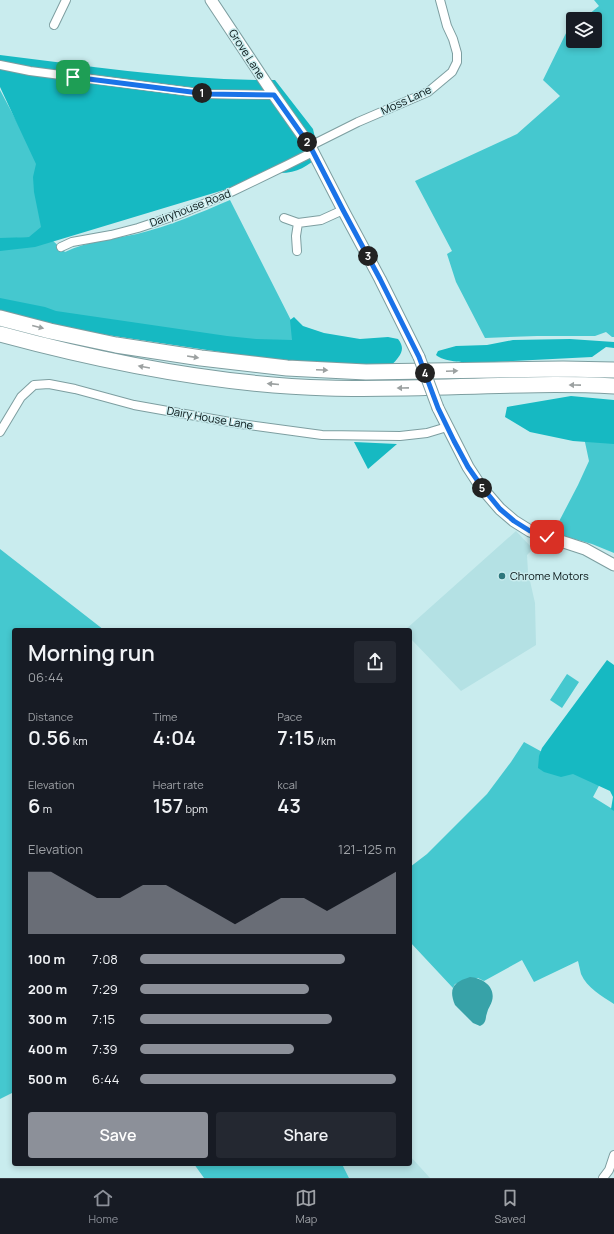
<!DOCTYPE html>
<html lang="en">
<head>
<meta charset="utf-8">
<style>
  body { margin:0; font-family:Manrope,sans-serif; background:#242831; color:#f1f3f6; height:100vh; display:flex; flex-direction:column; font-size:15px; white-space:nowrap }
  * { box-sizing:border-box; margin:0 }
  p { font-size:13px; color:#9ea1a6 }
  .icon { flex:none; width:22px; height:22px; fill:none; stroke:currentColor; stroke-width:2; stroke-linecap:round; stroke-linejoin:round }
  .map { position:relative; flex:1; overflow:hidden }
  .panel { position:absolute; left:12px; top:628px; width:400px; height:538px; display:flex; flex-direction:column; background:#171b24; border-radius:4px; box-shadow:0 2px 6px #0003 }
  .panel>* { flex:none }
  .buttons { position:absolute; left:566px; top:12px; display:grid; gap:8px }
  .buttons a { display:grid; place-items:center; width:36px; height:36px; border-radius:4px; background:#171b24; box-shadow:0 2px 6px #0003; font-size:20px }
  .pin { position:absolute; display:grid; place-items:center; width:34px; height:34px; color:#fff; margin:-17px; border-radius:8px; box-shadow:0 2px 6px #0006 }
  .km { position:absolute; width:20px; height:20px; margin:-10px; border-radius:50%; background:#222; color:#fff; font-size:11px; line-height:20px; text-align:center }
  .round { display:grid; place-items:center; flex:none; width:42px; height:42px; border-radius:4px; background:#242831 }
  .overview { display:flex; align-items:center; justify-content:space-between; height:68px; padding:0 16px }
  h1 { font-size:22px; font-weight:600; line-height:30px }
  .metrics { display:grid; grid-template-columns:repeat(3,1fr); gap:6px; height:68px; padding:4px 16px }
  .metrics div { display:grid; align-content:center }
  .metrics b { font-size:20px; font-weight:600 }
  .metrics small { font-size:11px; font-weight:400 }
  .metrics p { font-size:11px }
  .chart { height:112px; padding:8px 16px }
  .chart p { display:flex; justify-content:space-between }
  .chart svg { width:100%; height:72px; margin-top:4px; fill:#8c9099; opacity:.7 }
  .primary-button { display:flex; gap:8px; margin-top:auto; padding:8px 16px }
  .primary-button a { flex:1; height:46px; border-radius:4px; background:#8c9099; color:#fff; font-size:16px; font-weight:600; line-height:46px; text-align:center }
  .primary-button a+a { background:#242831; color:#f1f3f6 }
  ul { padding:0 16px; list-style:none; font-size:13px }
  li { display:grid; grid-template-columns:64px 48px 1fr; align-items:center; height:30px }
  li i { height:10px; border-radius:5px; background:#8c9099 }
  .dock { display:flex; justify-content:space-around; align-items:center; height:56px; border-top:1px solid #363941; background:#171b24; font-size:11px; color:#9ea1a6 }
  .dock a { display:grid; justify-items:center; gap:2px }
  .dock .current { color:#8c9099 }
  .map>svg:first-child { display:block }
</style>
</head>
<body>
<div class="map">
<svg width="614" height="1178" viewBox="0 0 614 1178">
  <rect width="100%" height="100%" fill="#c9ecee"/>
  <path fill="#b4e1e4" d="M 516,531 L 533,549 L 527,555 L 528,572 L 535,603 L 536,645 L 461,691 L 410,638 L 410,630 L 405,630 Z
    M 410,1156 L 430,1178 L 349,1178 L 342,1164 L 410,1164 Z"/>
  <path fill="#45c8cf" d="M 594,0 L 614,0 L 614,337 L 612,337 L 606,332 L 595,336 L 537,336 L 485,338 L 456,282 L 447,254 L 452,251 L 415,181 L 517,134 L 560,96 L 543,80 L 569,27 L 573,25 L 573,41 L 595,41 L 595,19 L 583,19 L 599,6 Z
    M 0,90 L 43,171 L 48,236 L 0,239 Z
    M 230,200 L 303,344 L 233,341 L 0,303 L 0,246 L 51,239 L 65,252 C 88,241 113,239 137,234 C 169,226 200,213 230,200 Z
    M 582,428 L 614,428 L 614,553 L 592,544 L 553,533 L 578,485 L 589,461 Z
    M 0,549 L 104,630 L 14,630 L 14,1092 L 0,1099 Z
    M 567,674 L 579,682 L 562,708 L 550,700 Z
    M 524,742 L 544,753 L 602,780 L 593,797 L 614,810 L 614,1004 C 602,996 587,988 581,974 C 580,970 579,965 578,961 L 534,982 L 522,960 L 484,981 L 478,978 L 455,984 L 453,988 L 410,942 L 410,867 L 427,854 L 487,794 L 511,762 Z
    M 194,1164 L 342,1164 L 349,1178 L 204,1178 Z"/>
  <path fill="#16b9c2" d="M 0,55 C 91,66 183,81 275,80 L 313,129 L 318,151 L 321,155 C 307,166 298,173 280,173 L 35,247 L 0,251 L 0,238 L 29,237 L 41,227 L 34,192 L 33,177 L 36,164 L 0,87 Z
    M 0,298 L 45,307 L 56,311 L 227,336 L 256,339 L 292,340 L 290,320 L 294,317 L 303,326 L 324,333 L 360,339 L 388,337 L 398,339 C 407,350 399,357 391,366 L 321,363 L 254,357 L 107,335 L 73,329 L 0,312 Z
    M 570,339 L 614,342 L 614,348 L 606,347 L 592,357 L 473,363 C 463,362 444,362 436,355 L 438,351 L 456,346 L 487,345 L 513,340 Z
    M 571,396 L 614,400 L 614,444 L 573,441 L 530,432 L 505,417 L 507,407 Z
    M 354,442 L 397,444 L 368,469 Z
    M 607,660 L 614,665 L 614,811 L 611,809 L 613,797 L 610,791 L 573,774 L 561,777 L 544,772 L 538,768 L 539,756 L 542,748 Z"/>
  <path fill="#37a2a8" d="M 470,977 C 482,978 496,986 492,1001 C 491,1005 488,1008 487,1013 C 485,1018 487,1023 480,1026 L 473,1023 L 455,1005 C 448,988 454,982 470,977 Z"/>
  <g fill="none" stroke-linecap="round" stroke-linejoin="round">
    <g stroke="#7d9ea0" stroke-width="10">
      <path id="street" d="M 54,25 L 66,0
        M 0,65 L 30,71 L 207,94 L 274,95
        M 310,146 L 358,122 L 428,92 L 452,72 L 457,62 L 457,53 L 453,39 L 447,26 L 440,0
        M 284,218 L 298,223 L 321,220 L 343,210
        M 61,247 L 72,242 L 111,235 L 138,228 L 177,215 L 227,194 L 287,165 L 313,152
        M 297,251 L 296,236 L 298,223
        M 0,432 L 21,397 L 34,385 L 49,384 L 75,389 L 134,405 L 241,424 L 322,435 L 400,436 L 427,433 L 447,427
        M 603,1178 L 609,1170 L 614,1155"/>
    </g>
    <g stroke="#7d9ea0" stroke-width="13">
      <path id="secondary" d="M 211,0 L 274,95 L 310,146 L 343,210 L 380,279 L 419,357
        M 438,408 L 468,467 L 481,487 L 500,509 L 514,521 L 530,531 L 585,549 L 614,565"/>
    </g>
    <g stroke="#7d9ea0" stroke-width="17">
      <path id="highway" d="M 0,318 L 50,331 L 116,345 L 201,358 L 287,368 L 366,372 L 563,369 L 614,370
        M 0,334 C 107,363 217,385 328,388 C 423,391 519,381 614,386"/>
    </g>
    <use href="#street" stroke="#fff" stroke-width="8"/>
    <use href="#secondary" stroke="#fff" stroke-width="11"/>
    <use href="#highway" stroke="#fff" stroke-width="15"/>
    <g stroke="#7d9ea0" stroke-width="13" stroke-linecap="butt">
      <path id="secondary-bridge" d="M 419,357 L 438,408"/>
    </g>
    <use href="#secondary-bridge" stroke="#fff" stroke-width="11"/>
  </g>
  <defs><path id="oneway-solid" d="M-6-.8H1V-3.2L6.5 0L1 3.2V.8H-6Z"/></defs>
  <g fill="#9ca1a1">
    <use href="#oneway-solid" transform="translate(38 327) rotate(14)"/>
    <use href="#oneway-solid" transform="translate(193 357) rotate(9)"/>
    <use href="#oneway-solid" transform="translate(144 367) rotate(-170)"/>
    <use href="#oneway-solid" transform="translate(322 370) rotate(3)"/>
    <use href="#oneway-solid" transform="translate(452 371) rotate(-2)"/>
    <use href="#oneway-solid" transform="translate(273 384) rotate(-175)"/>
    <use href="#oneway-solid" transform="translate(575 385) rotate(-179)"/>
    <use href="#oneway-solid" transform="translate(403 388) rotate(179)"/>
  </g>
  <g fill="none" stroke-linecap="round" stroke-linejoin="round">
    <g stroke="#fff" stroke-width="8">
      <path id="route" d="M 73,77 L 207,94 L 274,95 L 310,146 L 343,210 L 380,279 L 419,357 L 438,408 L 454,441 L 468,467 L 482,487 L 500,509 L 514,521 L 530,531 L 547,537"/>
    </g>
    <use href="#route" stroke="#1a73e8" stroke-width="5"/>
  </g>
  <circle fill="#2d767b" stroke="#c9ecee" stroke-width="1.5" cx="502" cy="576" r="4"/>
  <g text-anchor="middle" stroke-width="3" stroke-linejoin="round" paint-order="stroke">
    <g font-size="11" fill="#071314" stroke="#c9ecee">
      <text transform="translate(247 54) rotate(57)" y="4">Grove Lane</text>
      <text transform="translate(406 100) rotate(-25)" y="4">Moss Lane</text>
      <text transform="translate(190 208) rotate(-21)" y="4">Dairyhouse Road</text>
      <text transform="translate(210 418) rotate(10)" y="4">Dairy House Lane</text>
    </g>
    <g font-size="11" fill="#071314" stroke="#c9ecee" text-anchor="start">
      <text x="510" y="580">Chrome Motors</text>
    </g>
  </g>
</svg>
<div class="buttons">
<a><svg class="icon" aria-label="layers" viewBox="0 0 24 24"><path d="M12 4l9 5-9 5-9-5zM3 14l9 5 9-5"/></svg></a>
</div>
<div class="pin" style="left:73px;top:77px;background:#1e9e55"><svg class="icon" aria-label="arrive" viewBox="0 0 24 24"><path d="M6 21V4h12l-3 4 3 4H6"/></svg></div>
<div class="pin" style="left:547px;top:537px;background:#d93025"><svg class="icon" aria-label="check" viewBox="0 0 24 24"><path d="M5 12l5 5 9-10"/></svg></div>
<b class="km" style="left:202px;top:93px">1</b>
<b class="km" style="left:307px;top:142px">2</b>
<b class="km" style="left:368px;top:256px">3</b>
<b class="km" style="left:425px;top:373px">4</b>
<b class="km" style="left:482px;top:488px">5</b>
<section class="panel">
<div class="overview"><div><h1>Morning run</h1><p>06:44</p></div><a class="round"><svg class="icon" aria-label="share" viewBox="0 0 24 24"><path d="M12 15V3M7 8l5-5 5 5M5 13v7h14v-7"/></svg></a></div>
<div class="metrics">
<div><p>Distance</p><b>0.56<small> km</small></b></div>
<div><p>Time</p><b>4:04</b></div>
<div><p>Pace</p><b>7:15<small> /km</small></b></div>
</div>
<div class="metrics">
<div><p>Elevation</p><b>6<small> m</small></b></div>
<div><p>Heart rate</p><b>157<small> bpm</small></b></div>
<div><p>kcal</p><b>43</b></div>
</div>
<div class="chart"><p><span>Elevation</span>121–125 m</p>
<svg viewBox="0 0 160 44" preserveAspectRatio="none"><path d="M0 44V6L10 6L20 14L30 22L40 22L50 14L60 14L70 22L80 30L90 38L100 30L110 22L120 22L130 30L140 22L150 14L160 6V44z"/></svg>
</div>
<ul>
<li><b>100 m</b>7:08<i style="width:80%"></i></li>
<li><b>200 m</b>7:29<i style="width:66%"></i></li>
<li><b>300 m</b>7:15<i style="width:75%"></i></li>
<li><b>400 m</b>7:39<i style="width:60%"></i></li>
<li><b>500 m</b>6:44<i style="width:100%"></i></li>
</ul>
<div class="primary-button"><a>Save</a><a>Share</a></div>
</section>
</div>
<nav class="dock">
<a class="current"><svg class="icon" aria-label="home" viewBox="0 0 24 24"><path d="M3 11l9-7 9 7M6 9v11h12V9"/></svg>Home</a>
<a><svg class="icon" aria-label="map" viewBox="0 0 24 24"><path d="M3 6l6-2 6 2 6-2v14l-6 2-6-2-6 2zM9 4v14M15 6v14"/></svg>Map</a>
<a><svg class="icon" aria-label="saved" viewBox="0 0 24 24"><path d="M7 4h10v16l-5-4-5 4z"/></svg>Saved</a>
</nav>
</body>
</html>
